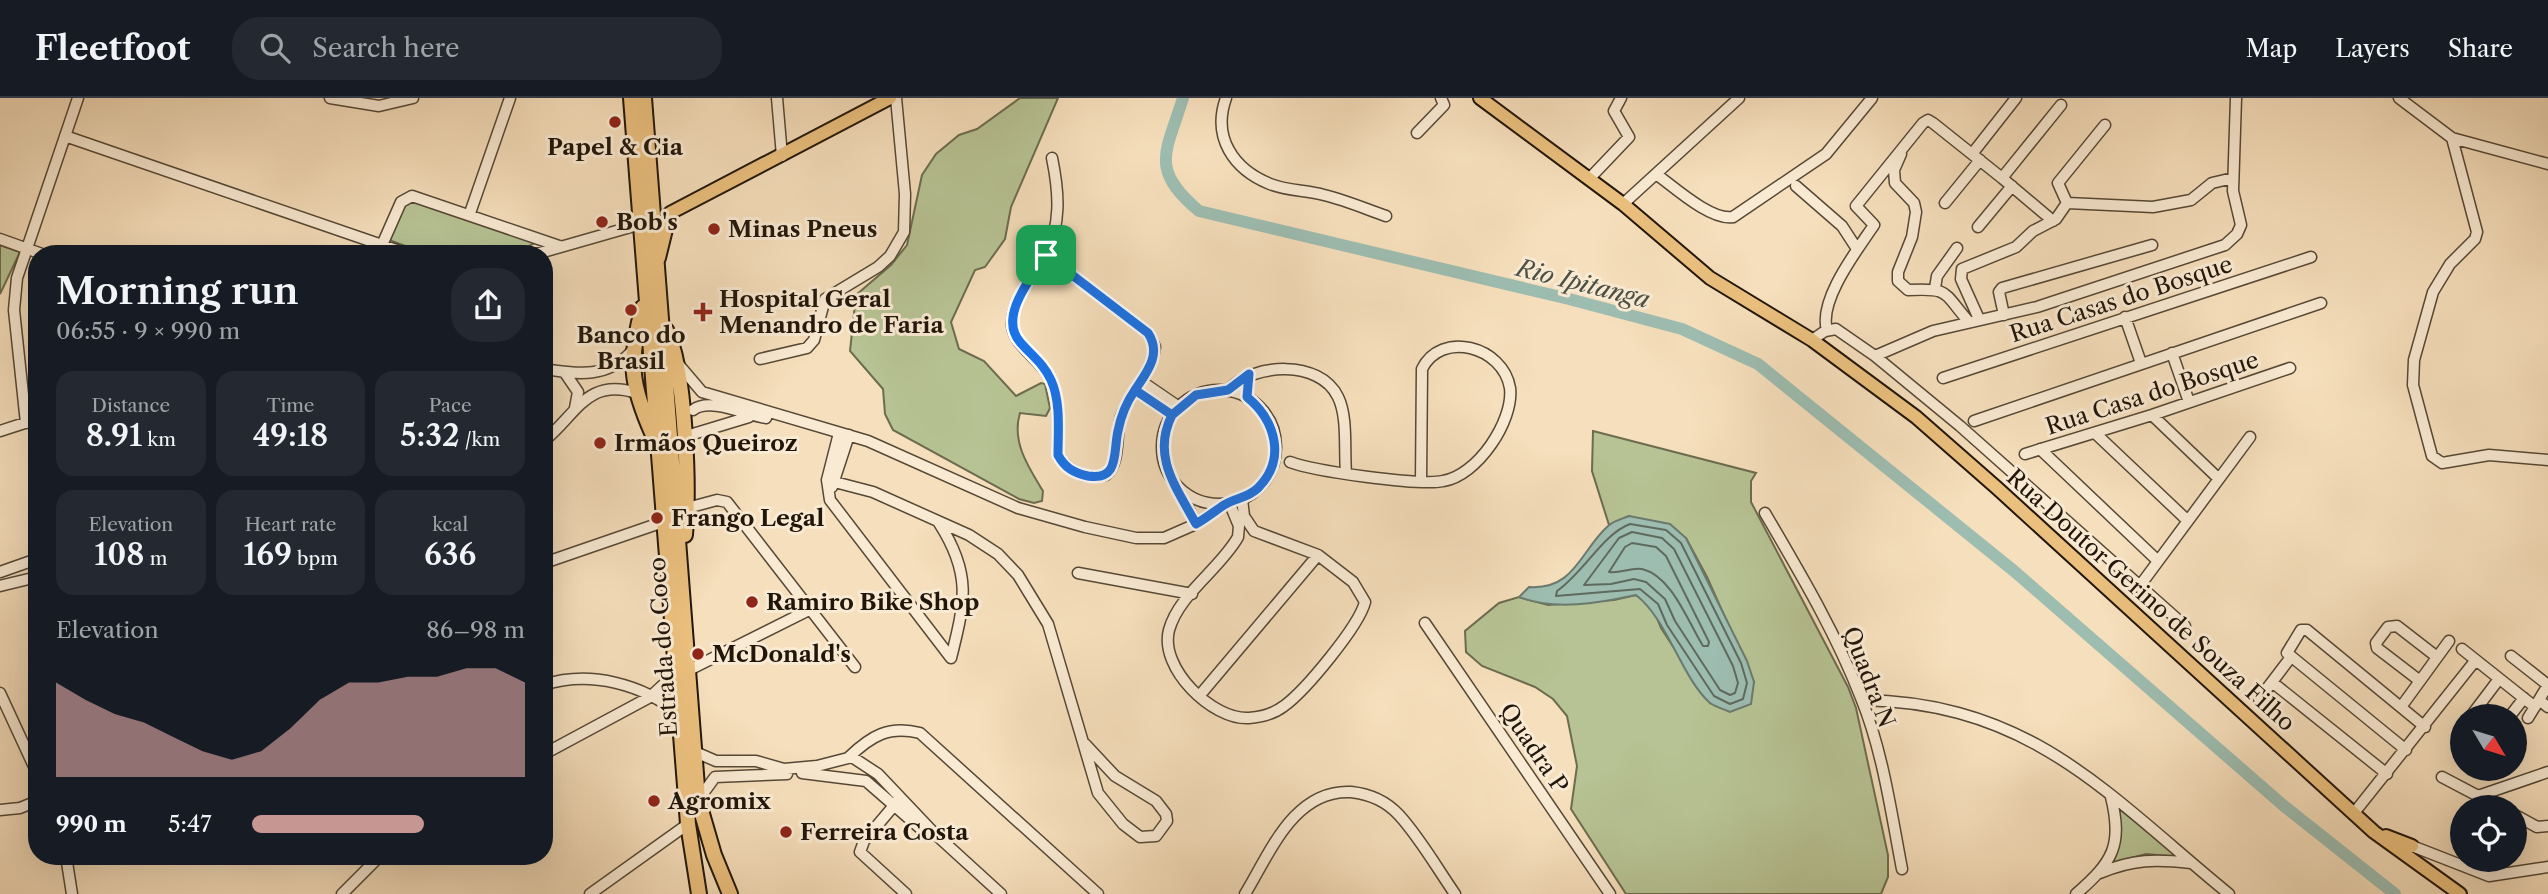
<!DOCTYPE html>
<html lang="en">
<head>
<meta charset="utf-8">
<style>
  body { margin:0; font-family:"Libre Caslon Text",serif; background:#242831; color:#f1f3f6; height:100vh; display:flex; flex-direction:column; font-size:26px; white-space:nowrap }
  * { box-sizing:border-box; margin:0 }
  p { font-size:23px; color:#9ea1a6 }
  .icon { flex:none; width:38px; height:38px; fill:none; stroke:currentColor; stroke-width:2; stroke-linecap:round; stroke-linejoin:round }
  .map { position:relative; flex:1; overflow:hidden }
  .sheet { position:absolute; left:28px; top:147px; width:525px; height:620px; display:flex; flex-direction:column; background:#171b24; border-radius:28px; box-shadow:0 7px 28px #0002 }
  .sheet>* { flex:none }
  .needle { width:46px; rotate:128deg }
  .fabs { position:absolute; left:2450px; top:606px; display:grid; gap:14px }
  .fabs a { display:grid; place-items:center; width:77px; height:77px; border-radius:50%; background:#171b24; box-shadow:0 7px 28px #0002; font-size:35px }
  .pin { position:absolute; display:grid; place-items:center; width:60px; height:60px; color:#fff; margin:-30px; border-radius:14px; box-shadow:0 4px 10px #0006 }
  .round { display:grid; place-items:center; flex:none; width:74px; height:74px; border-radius:28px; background:#242831 }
  .overview { display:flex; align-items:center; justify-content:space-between; height:119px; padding:0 28px }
  h1 { font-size:38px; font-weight:600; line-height:52px }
  .metrics { display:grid; grid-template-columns:repeat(3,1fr); gap:10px; height:119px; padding:7px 28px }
  .metrics div { display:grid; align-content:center; border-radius:18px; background:#242831; text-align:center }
  .metrics b { font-size:30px; font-weight:600 }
  .metrics small { font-size:19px; font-weight:400 }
  .metrics p { font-size:19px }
  .chart { height:196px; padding:14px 28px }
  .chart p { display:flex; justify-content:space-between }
  .chart svg { width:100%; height:126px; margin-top:7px; fill:#c59692; opacity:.7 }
  ul { padding:0 28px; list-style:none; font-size:23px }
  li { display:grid; grid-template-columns:112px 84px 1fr; align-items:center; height:52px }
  li i { height:18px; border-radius:9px; background:#c59692 }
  header { display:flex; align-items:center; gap:42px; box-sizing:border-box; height:98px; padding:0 35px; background:#171b24; border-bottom:2px solid #363941 }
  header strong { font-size:33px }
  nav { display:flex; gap:38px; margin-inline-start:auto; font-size:24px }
  .search { width:490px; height:63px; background:#242831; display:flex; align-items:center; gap:18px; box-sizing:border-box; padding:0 24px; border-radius:28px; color:#9ea1a6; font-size:26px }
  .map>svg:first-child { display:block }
</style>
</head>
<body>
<header>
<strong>Fleetfoot</strong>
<div class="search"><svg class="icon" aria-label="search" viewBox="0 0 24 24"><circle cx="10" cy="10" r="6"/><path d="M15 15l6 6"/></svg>Search here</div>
<nav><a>Map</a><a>Layers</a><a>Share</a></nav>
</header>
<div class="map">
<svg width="2548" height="796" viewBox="0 0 2548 796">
  <rect width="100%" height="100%" fill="#f6dfbc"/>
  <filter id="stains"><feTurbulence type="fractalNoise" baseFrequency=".00286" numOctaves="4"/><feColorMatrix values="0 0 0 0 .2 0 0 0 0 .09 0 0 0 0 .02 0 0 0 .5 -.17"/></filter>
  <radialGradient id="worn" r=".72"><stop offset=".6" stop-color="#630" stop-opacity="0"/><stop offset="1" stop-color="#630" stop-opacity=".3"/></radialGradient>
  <path fill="#b7c394" stroke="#6c6c4f" stroke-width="2" d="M 1020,0 L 1058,0 L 1011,109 L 1005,141 L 985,169 L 975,172 L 951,224 L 959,251 L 984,263 L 1016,298 L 1041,285 L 1045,286 L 1050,310 L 1046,318 L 1020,315 C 1011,344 1029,370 1043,393 L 1042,403 L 1034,405 L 1019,401 L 893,332 L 885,316 L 883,291 L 850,253 L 856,197 L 891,167 L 907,147 L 922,77 L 936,56 L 959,37 L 977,31 Z
    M 407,100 L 537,144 L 513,156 L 427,156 L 389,142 Z
    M 0,147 L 20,154 L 0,196 Z
    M 1593,333 L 1756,375 L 1751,383 L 1751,404 L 1848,589 L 1856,610 L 1888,757 L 1888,779 L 1881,796 L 1626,796 L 1571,711 L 1577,668 L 1567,618 L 1553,601 L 1535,589 L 1482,568 L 1466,554 L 1465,533 L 1499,505 L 1519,499 L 1548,507 L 1614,502 L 1636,497 L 1653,510 L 1661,530 L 1710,605 L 1754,584 L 1707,479 L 1686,440 L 1629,418 L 1609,427 L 1592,373 Z
    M 2117,709 L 2179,759 L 2146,756 L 2112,765 L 2121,737 Z"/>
  <path fill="#9dbdb1" stroke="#6b7a6e" stroke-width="2" d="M 1629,418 L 1670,426 L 1686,440 L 1747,563 L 1754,584 L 1751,606 L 1730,614 C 1724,611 1715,609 1710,605 C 1681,579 1668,522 1636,497 C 1599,505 1555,513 1519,499 L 1529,489 C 1575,492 1580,453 1608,428 C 1613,423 1622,421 1629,418 Z"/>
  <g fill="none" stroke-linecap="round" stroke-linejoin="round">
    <path stroke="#5f6a5e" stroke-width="2" d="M 1630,426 L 1666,432 L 1681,445 L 1741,565 L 1747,585 L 1743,601 L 1730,606 L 1714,598 L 1667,527 L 1658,506 L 1640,491 L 1556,498 L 1557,493 C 1584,474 1603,436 1630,426 Z
      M 1632,434 L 1662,440 L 1674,451 L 1733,568 L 1738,585 L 1735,595 L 1730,597 L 1720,592 L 1675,523 L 1665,501 L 1646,484 L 1634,481 L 1611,486 L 1584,487 L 1619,440 Z
      M 1632,445 L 1656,449 L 1666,458 L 1709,544 L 1708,548 L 1703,548 C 1688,524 1672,478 1642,471 C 1631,469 1620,476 1609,474 L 1625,449 Z"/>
    <path stroke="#9dbdb1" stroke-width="12" d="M 1183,0 C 1166,55 1149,71 1199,113 L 1569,201 L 1682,231 L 1758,266 L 2014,473 L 2284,708 L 2395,796"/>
    <g stroke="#564836" stroke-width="13">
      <path id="minor" d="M 330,0 L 379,8 L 413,0
        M 777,0 L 782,58
        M 1226,0 C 1212,39 1233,71 1270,86 C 1287,93 1306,92 1324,97 C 1345,102 1366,111 1386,118
        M 2399,0 L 2452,40 L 2548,66
        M 1417,35 L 1444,7 L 1441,0
        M 65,38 L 408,156
        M 2452,40 L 2477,134 L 2475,141 L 2450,166 L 2433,194 L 2414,262 L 2413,287 L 2432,358 L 2442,365 L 2489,357 L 2548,362
        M 1901,56 L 1894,72 L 1895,85 L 1914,105 L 1916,114 L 1912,139 L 1898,174 L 1898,183 L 1908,192 C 1950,190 1942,193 1969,224
        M 1972,56 L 2016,0
        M 1656,76 C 1674,89 1711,123 1733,119 L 1826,56 L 1872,0
        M 1589,81 L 1629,39 L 1614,13 L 1621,0
        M 1796,88 L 1842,128 L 1857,151
        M 1945,105 L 1980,62
        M 2067,105 L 2153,109 L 2191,102 L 2212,85 L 2233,80
        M 1623,106 L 1739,0
        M 470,115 L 510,0
        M 2053,123 L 2002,80 L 2061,7
        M 1978,129 L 2012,88
        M 0,141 L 42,156
        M 382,147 L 401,104 L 412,98 L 559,148
        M 536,156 L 641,126
        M 1046,157 L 1148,235 L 1155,249 C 1152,276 1129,294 1121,319 C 1115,338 1121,364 1106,377 C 1086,382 1068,374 1058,357 C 1058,333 1061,305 1051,282 C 1043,263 1012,247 1012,226 C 1012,202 1033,180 1044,159 C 1062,128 1059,94 1052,60
        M 1935,190 L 1937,178 L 1957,150
        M 2004,217 L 1999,194 L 2002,190 L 2152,147
        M 2125,219 L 2141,265
        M 1979,221 L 1961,181 L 1962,171 L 2016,149 L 2033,133 L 2056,121 L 2067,105 L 2058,85 L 2105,27
        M 1827,232 C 1818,202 1858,151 1874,127 L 1856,108 L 1923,25 L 1928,22 L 1933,25 L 2002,80
        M 1812,242 L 1825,233 L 1836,231 L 1875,258 L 1960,328 L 2185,528
        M 2172,255 L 2189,304
        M 1875,258 L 1933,233 L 2037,209 L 2225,147 L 2237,136 L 2241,127 L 2233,93 L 2236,0
        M 760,261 L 807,250 L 814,242 L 825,201 L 878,169 L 890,158 L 904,134 L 905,96 L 896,0
        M 679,267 L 702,294 L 868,343 L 1018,410 L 1085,429 L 1136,440 L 1164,440 L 1196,426 L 1225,406
        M 544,271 C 578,276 607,281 632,253
        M 565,275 L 578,294 L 575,310
        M 1943,280 L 2311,159
        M 1141,283 L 1179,309
        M 1135,292 L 1172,317
        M 1228,292 C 1253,265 1320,261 1338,299 C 1348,319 1344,352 1346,375
        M1162 349a57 57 0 1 1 114 0a57 57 0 1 1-114 0Z
        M 1246,299 L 1249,276
        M 693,312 C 710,299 746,317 766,320
        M 2152,317 L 2219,381
        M 1974,323 L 2321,205
        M 26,325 L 14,212 L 17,180 L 78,0
        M 0,333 L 37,321
        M 839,335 L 827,382 L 830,402 L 951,560
        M 2095,335 L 2188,423
        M 683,339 L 749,319
        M 544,343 C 577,316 587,279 637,295
        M 2040,351 L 2158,463
        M 2025,356 L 2152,317 L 2290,270
        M 1290,364 C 1313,373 1419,388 1443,383 C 1477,378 1514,323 1510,290 C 1503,248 1441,232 1422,271 L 1421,383
        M 827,382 L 873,394 L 969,437 L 998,456 L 1018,477 L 1048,526 L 1098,695 L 1123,726 L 1140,739 L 1156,738 L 1167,723 L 1166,716 L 1156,703 L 1115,678 L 1085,646
        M 832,389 L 849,337
        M 1179,392 L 1196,426
        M 1229,404 L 1239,428 L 1238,439 C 1220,471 1179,496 1169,532 C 1159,570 1212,622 1249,620 C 1261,619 1275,615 1284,608 C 1305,593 1359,528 1365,504 L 1353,484 L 1318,457 L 1254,433 L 1244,418 L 1242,401
        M 687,410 L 717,402 L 727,404 L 855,569
        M 1765,415 C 1800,475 1836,535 1861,600 C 1883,654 1891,714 1902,771
        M 939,425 C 972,476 965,504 951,560
        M 544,465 L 663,424
        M 0,474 L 37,461
        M 1078,475 L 1192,496
        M 0,488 L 37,479
        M 2139,489 L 2250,339
        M 1425,525 L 1610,796
        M 2462,551 L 2535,609
        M 2511,558 L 2548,587
        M 687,573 L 809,512
        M 2420,583 L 2377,550 L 2376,545 L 2388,529 L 2397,528 L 2437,559
        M 2272,584 L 2387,676
        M 544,587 C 589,572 644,586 679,617
        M 0,595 L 37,675
        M 1200,597 L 1318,457
        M 2259,601 L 2291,559
        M 1863,602 C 2032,605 2108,697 2229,796
        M 2539,602 L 2548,609
        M 2401,609 L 2449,543
        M 2471,618 L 2499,581
        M 2510,618 L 2524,600
        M 2528,620 L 2548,587
        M 2458,636 L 2462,630
        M 2406,652 L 2287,555 L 2301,532 L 2307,532 L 2425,629
        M 693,653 L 716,663 L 756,663 L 784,671 L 817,668 L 852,659 L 878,676 L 933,734 L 1001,796
        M 544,656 L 650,599 L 675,576
        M 849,659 C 871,638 889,627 920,635 L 1098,796
        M 802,675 L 866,683 L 920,730 L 933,734
        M 2442,679 L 2499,709
        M 2478,698 L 2548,674
        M 699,701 L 715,679 L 787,676
        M 897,704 L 864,743 L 860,754 L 906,796
        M 0,712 L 20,710 L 37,703
        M 2354,715 L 2475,563
        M 2515,717 L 2537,729 L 2548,728
        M 2405,751 L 2412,748 L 2489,778 L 2548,769
        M 66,758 L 72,796
        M 2100,775 C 2133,761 2156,761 2191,765
        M 342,796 L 380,758
        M 590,796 L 688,726
        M 1245,796 C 1270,755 1294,691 1351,694 C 1370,696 1386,703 1399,717 C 1420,740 1437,770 1455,796
        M 2076,796 C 2113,764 2123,747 2111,699"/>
    </g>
    <g stroke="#21160a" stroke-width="16">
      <path id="major" d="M 1480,0 L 1623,106 L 1710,180 L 1812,242 L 1916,319 L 1997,390 L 2374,734 L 2460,796
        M 659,160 L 670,115 L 890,0
        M 2386,738 L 2412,748"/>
    </g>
    <g stroke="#21160a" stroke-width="18">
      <path id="highway" d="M 631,0 L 688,726 L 699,796
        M 644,0 L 698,702 L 714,757 L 730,796
        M 643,209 C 628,262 630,286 653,337
        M 666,232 C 686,270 689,392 685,437"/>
    </g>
    <use href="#minor" stroke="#f9ead3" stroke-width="10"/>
    <use href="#major" stroke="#ebc07e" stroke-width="12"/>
    <use href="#highway" stroke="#ebc07e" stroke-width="14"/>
  </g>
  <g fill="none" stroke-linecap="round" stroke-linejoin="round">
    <g stroke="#fff" stroke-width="14">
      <path id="route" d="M 1046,157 L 1148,235 C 1162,256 1147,274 1135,292 L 1172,317 C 1151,359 1177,390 1196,426 C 1206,420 1215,413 1224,407 C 1235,400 1248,400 1258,390 C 1287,361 1275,322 1247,299 L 1249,276 L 1228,292 L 1196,297 L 1172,317 L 1135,292 C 1126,305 1121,317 1118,333 C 1113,354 1120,383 1088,378 C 1074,375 1065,370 1058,357 C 1058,333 1061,304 1051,282 C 1044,266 1031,257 1020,244 C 998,219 1031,180 1046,157"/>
    </g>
    <use href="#route" stroke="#1a73e8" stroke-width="9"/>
  </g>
  <g fill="#8f2418" stroke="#f9ead3" stroke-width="2.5">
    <circle cx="615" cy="24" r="7"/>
    <circle cx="602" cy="124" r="7"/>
    <circle cx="714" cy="131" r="7"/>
    <circle cx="631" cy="212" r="7"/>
    <path d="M699.5 203.5h7v7h7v7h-7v7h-7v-7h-7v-7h7z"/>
    <circle cx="600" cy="345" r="7"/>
    <circle cx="657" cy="420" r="7"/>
    <circle cx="752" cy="504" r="7"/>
    <circle cx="698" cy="556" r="7"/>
    <circle cx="654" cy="703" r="7"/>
    <circle cx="786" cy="734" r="7"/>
  </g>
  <g text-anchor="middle" stroke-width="6" stroke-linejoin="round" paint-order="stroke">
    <g font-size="23" font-weight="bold" fill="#21160a" stroke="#f9ead3" text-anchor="start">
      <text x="615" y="57" text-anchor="middle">Papel &amp; Cia</text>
      <text x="616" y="132">Bob's</text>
      <text x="728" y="139">Minas Pneus</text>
      <text x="719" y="209">Hospital Geral<tspan x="719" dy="26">Menandro de Faria</tspan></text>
      <text x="631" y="245" text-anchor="middle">Banco do<tspan x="631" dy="26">Brasil</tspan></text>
      <text x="614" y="353">Irmãos Queiroz</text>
      <text x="671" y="428">Frango Legal</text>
      <text x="766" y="512">Ramiro Bike Shop</text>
      <text x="712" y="564">McDonald's</text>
      <text x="668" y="711">Agromix</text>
      <text x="800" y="742">Ferreira Costa</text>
    </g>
    <g font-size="23" fill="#21160a" stroke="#f9ead3">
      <text transform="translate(2121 201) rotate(-18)" y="8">Rua Casas do Bosque</text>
      <text transform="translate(2152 295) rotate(-18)" y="8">Rua Casa do Bosque</text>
      <text transform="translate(2151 502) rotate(42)" y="8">Rua Doutor Gerino de Souza Filho</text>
      <text transform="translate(663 549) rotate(-94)" y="8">Estrada do Coco</text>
      <text transform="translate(1869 579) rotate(69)" y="8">Quadra N</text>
      <text transform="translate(1534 650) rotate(56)" y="8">Quadra P</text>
    </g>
    <g font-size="24" font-style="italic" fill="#4c5044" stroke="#f9ead3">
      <text transform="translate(1583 186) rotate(14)" y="8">Rio Ipitanga</text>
    </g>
  </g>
  <rect width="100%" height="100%" filter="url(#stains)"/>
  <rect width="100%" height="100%" fill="url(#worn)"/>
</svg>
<div class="fabs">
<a><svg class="needle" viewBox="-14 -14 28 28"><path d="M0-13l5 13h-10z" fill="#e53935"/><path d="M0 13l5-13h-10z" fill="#9ea1a6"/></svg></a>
<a><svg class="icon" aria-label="locate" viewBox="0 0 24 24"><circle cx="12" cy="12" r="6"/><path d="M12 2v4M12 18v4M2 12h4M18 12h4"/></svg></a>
</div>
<div class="pin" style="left:1046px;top:157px;background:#1e9e55"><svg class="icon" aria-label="arrive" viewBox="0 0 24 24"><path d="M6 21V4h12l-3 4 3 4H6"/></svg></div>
<section class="sheet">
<div class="overview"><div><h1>Morning run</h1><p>06:55 · 9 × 990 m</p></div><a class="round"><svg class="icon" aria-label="share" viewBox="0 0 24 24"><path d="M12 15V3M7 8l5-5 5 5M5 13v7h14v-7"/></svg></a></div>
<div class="metrics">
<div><p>Distance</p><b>8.91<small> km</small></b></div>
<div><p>Time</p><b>49:18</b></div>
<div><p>Pace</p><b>5:32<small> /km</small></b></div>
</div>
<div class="metrics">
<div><p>Elevation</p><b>108<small> m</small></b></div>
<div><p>Heart rate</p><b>169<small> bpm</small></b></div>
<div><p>kcal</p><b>636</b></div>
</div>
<div class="chart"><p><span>Elevation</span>86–98 m</p>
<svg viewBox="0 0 160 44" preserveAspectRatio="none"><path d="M0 44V11L10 17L20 22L30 25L40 30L50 35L60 38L70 35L80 27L90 17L100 11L110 11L120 9L130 9L140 6L150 6L160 11V44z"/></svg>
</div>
<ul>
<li><b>990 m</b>5:47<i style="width:63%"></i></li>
</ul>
</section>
</div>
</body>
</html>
